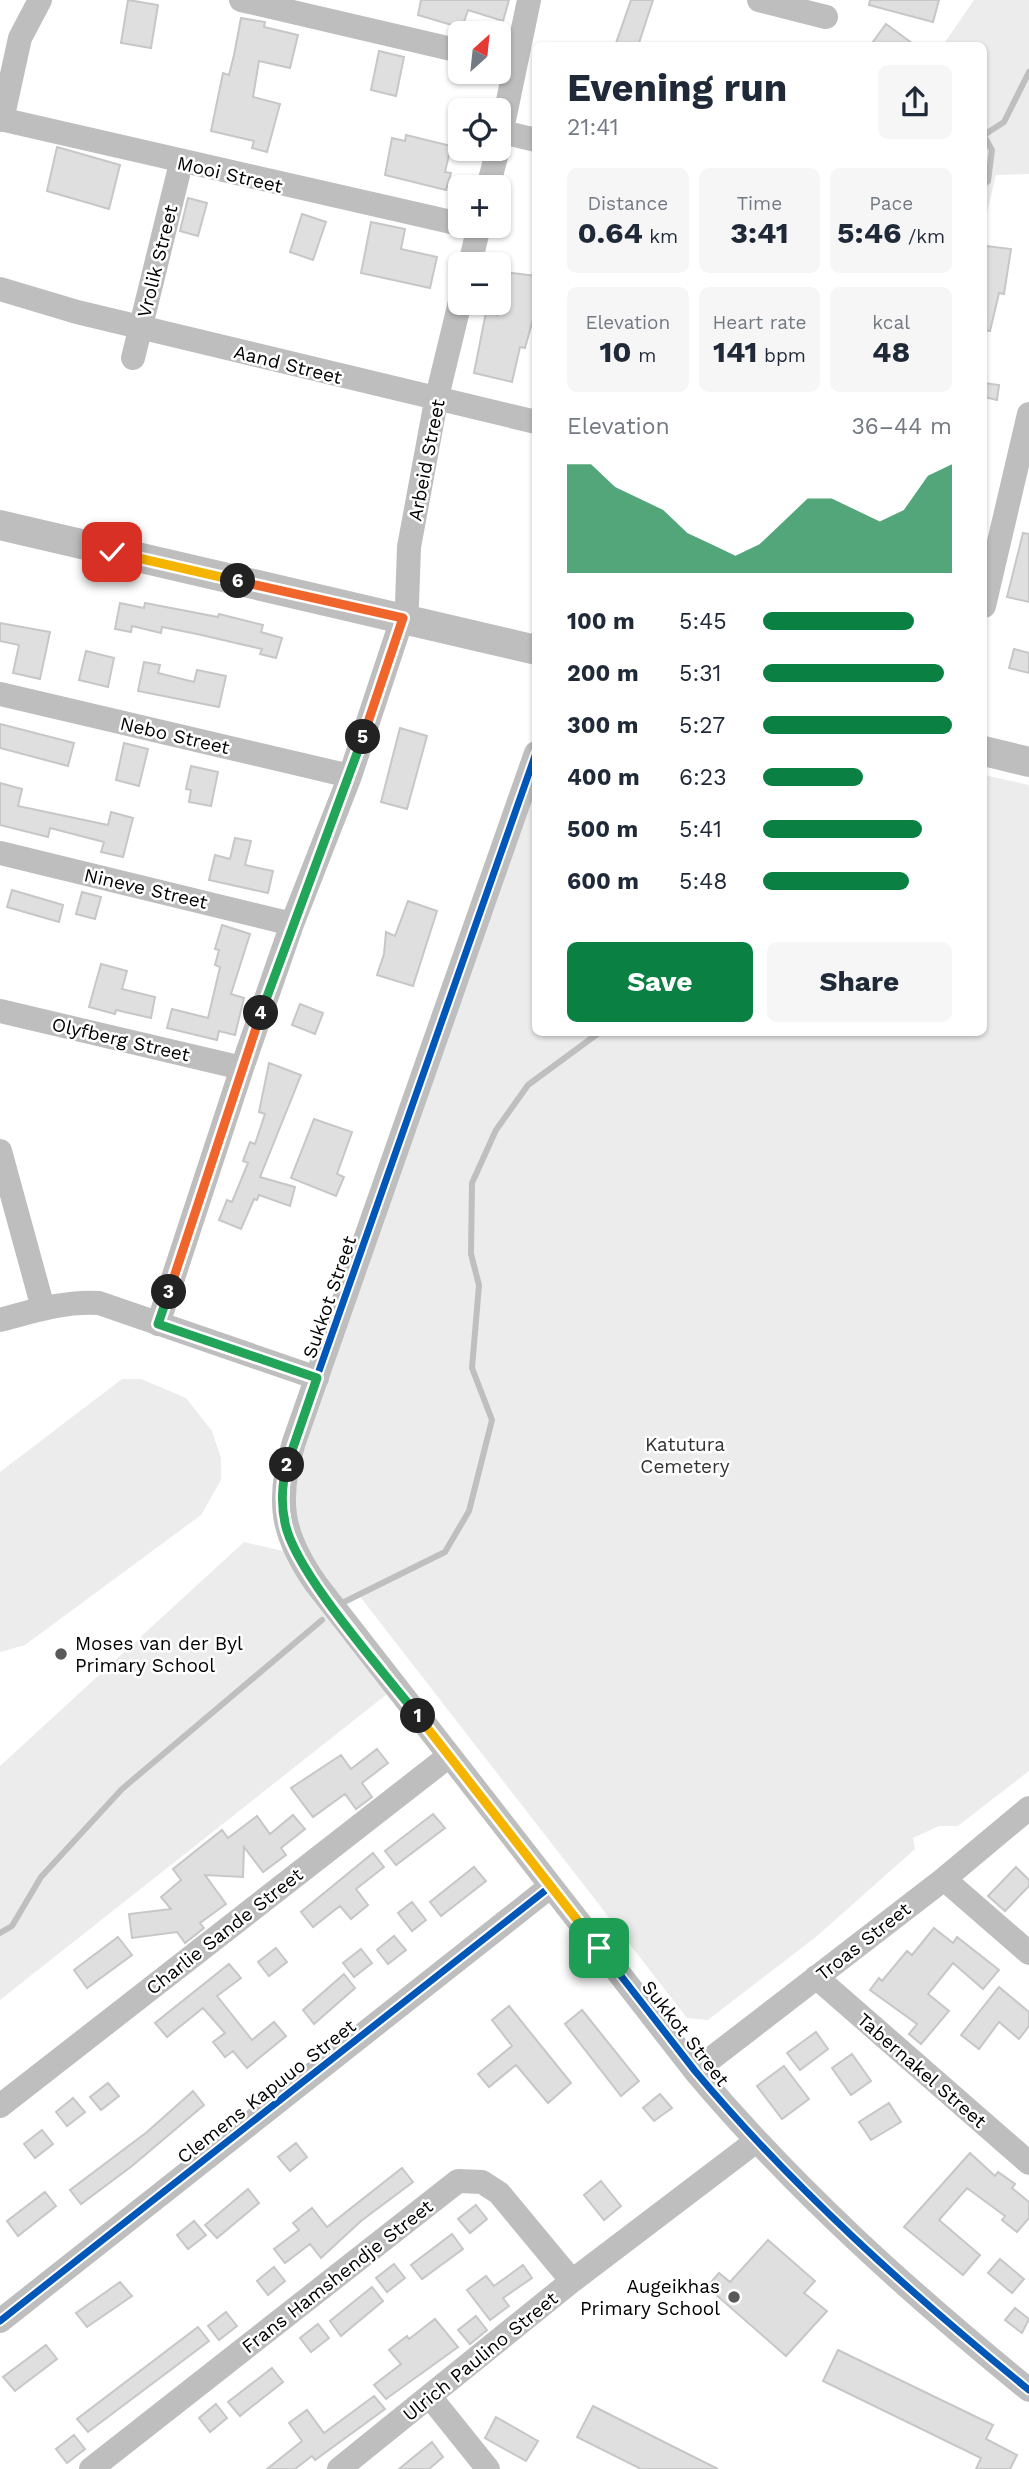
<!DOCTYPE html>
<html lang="en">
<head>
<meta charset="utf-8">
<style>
  body { margin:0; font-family:"Work Sans",sans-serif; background:#f6f6f7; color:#1f2937; height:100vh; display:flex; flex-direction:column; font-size:26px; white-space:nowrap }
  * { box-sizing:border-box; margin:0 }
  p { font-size:23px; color:#747a83 }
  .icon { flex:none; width:38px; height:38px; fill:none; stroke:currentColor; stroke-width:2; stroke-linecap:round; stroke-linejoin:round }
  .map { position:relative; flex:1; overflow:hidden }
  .panel { position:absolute; left:532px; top:42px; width:455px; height:994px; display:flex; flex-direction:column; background:#fff; border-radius:10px; box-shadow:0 2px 5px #0004 }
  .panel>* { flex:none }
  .needle { width:46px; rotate:27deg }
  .buttons { position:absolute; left:448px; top:21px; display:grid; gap:14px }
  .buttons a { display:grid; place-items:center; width:63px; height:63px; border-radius:10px; background:#fff; box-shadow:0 2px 5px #0004; font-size:35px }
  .pin { position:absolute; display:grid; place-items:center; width:60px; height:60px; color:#fff; margin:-30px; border-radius:14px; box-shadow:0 4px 10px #0006 }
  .km { position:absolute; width:35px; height:35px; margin:-18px; border-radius:50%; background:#222; color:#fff; font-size:19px; line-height:35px; text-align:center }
  .round { display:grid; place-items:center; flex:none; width:74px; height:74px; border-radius:10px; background:#f6f6f7 }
  .headline { display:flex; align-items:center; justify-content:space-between; height:119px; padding:0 35px }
  h1 { font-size:38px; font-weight:700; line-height:52px }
  .stats { display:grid; grid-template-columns:repeat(3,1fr); gap:10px; height:119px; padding:7px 35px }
  .stats div { display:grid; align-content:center; border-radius:10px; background:#f6f6f7; text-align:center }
  .stats b { font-size:30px; font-weight:700 }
  .stats small { font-size:19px; font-weight:400 }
  .stats p { font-size:19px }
  .chart { height:196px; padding:14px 35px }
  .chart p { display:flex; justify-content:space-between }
  .chart svg { width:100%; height:126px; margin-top:7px; fill:#0b8043; opacity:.7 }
  .action { display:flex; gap:14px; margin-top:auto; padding:14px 35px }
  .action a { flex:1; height:80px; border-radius:10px; background:#0b8043; color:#fff; font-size:28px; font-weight:700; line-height:80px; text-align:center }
  .action a+a { background:#f6f6f7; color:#1f2937 }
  ul { padding:0 35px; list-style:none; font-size:23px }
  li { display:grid; grid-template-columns:112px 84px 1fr; align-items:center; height:52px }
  li i { height:18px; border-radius:9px; background:#0b8043 }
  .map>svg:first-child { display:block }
</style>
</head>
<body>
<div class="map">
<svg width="1029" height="2469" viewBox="0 0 1029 2469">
  <rect width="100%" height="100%" fill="#fff"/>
  <path fill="#ececec" d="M 974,0 L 1029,0 L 1029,174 L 996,175 L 984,225 L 984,46 L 943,45 Z
    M 535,753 L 536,1032 L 984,1032 L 984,775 L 1029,785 L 1029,1771 L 958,1826 L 939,1826 L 913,1838 L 915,1849 L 817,1936 L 708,2020 L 687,2018 L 358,1594 L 338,1605 L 396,1687 L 0,2000 L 0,1766 L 244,1542 L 296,1554 L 282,1494 Z
    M 122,1379 L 141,1379 L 186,1398 L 212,1431 L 221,1458 L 221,1480 L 201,1515 L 25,1645 L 0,1652 L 0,1472 Z"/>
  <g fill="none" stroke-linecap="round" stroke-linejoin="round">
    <path stroke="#bfbfbf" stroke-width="6" d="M 984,135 L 1004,122 L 1029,72
      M 984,136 L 992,150 L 988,181 L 984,184
      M 338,1605 L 445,1552 L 469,1511 L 492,1420 L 472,1368 L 479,1285 L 471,1254 L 472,1183 L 496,1130 L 528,1085 L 600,1032
      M 0,1933 L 12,1926 L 41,1877 L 122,1789 L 322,1620"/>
  </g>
  <path fill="#dfdfdf" stroke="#c7c7c7" stroke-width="2" d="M 128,0 L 158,5 L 151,48 L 121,43 Z
    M 421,0 L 509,0 L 503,21 L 468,10 L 462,28 L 418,15 Z
    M 631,0 L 653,0 L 638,46 L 615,46 Z
    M 870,0 L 939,0 L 933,22 L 869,5 Z
    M 241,18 L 265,22 L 264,27 L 298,35 L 290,68 L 259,61 L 253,97 L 280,104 L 267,152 L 252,148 L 254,141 L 211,131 L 223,73 L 229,75 L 234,55 Z
    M 886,24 L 916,46 L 870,46 Z
    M 379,51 L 404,57 L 396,96 L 371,90 Z
    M 406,135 L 451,146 L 445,172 L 451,173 L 446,190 L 385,175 L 392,138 L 405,141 Z
    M 57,147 L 120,165 L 109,209 L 47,191 Z
    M 188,198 L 207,203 L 198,236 L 180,231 Z
    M 302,214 L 326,222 L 313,260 L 290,252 Z
    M 371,222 L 405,229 L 401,249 L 437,257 L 430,288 L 361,273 Z
    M 986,246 L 1011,249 L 1004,294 L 999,293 L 990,331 L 984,330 Z
    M 503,272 L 536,276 L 536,308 L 525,348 L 520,347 L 512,382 L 474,373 L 486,312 L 498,315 Z
    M 984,383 L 999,385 L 997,400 L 984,397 Z
    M 1023,533 L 1029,534 L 1029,602 L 1007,597 Z
    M 120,603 L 144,608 L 145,603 L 218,617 L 219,614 L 263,625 L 261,632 L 282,638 L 276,658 L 260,654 L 262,649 L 197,634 L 162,627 L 161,633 L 132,626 L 131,632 L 115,629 Z
    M 0,623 L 50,632 L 40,679 L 13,673 L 19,645 L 0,641 Z
    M 1014,649 L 1029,653 L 1029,673 L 1009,668 Z
    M 86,651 L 114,658 L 108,687 L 79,680 Z
    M 144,662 L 160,665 L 158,673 L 194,682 L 197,670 L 226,676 L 219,707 L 138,691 Z
    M 0,724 L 74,743 L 68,766 L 0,748 Z
    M 400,728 L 427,736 L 407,809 L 381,802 Z
    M 124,743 L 148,749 L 139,786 L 116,780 Z
    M 191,766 L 218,772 L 211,806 L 189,802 L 191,790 L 186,789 Z
    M 0,783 L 22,789 L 18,806 L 108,825 L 111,812 L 133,818 L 123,857 L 101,852 L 104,842 L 50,828 L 48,837 L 0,825 Z
    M 235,838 L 251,841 L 245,865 L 273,871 L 268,893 L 209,880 L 215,855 L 230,859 Z
    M 12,890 L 63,905 L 59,922 L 7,907 Z
    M 82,892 L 101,897 L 95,919 L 76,914 Z
    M 408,901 L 437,911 L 413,986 L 377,975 L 384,954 L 386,932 L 395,936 Z
    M 222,925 L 250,934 L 231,994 L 244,998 L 235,1035 L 219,1031 L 217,1040 L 167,1028 L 172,1009 L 208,1018 L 220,967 L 215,965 L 219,950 L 215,949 Z
    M 101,964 L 127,971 L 122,989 L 155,997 L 151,1018 L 116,1010 L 115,1014 L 89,1007 Z
    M 300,1004 L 323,1013 L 315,1034 L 292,1025 Z
    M 269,1063 L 301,1075 L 260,1177 L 295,1187 L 290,1206 L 259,1195 L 257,1200 L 254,1199 L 241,1229 L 219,1220 L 227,1200 L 232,1202 L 248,1163 L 243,1161 L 250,1142 L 255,1144 L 265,1114 L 259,1112 Z
    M 314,1119 L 352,1132 L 337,1174 L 344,1177 L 336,1196 L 291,1178 Z
    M 377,1749 L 388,1763 L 362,1783 L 372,1797 L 356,1809 L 345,1794 L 313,1817 L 291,1788 L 341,1755 L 351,1769 Z
    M 433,1814 L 445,1828 L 396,1865 L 385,1851 Z
    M 293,1815 L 305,1829 L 281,1848 L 286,1855 L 263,1872 L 244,1847 L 243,1877 L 205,1875 L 226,1904 L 200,1923 L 204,1928 L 185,1943 L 177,1932 L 132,1938 L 129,1914 L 171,1909 L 161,1897 L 181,1880 L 173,1869 L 222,1830 L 228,1838 L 257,1816 L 270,1834 Z
    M 373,1853 L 384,1867 L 356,1889 L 368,1905 L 351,1919 L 340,1906 L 313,1927 L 301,1912 Z
    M 474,1867 L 486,1881 L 441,1916 L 430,1902 Z
    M 1016,1867 L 1029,1880 L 1029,1886 L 1005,1911 L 988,1896 Z
    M 412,1902 L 426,1920 L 412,1931 L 398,1913 Z
    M 934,1928 L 953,1943 L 957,1937 L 999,1970 L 983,1989 L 953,1963 L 928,1994 L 949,2011 L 921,2044 L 909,2034 L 917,2024 L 870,1990 L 879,1978 L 882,1981 L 907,1951 L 912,1955 Z
    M 394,1936 L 406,1950 L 388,1964 L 377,1950 Z
    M 118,1937 L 132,1955 L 87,1988 L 74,1970 Z
    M 276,1948 L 287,1962 L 269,1976 L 258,1962 Z
    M 361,1949 L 372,1963 L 354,1977 L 343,1963 Z
    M 229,1964 L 241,1978 L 217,1996 L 221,2001 L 252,2040 L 274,2022 L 286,2036 L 247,2068 L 233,2051 L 225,2057 L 213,2042 L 225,2033 L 203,2008 L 167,2037 L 155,2023 Z
    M 344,1974 L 355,1988 L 314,2024 L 303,2010 Z
    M 999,1987 L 1029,2012 L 1029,2026 L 1019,2039 L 999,2022 L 979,2049 L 961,2035 Z
    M 509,2006 L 571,2083 L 548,2103 L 516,2065 L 489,2087 L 478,2074 L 512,2046 L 492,2020 Z
    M 582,2010 L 639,2081 L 621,2096 L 565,2024 Z
    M 816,2032 L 828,2049 L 800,2070 L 787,2053 Z
    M 852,2054 L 871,2081 L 851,2095 L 832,2068 Z
    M 784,2066 L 809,2099 L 782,2119 L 757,2086 Z
    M 108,2083 L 119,2096 L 101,2110 L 90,2097 Z
    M 193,2091 L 204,2105 L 132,2166 L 81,2204 L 70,2190 L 147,2132 Z
    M 660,2094 L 672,2108 L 654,2121 L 643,2108 Z
    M 73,2098 L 85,2112 L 67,2126 L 56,2112 Z
    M 889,2103 L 901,2122 L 871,2140 L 859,2122 Z
    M 42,2130 L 53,2144 L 35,2158 L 24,2144 Z
    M 296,2143 L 307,2157 L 290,2171 L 278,2157 Z
    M 970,2153 L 995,2176 L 998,2172 L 1015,2184 L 1012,2188 L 1029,2202 L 1029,2218 L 1017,2232 L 1002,2220 L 1005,2216 L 967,2188 L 939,2220 L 980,2255 L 963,2275 L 904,2227 Z
    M 402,2168 L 413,2182 L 361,2221 L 321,2258 L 310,2244 L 285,2263 L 274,2249 L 299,2230 L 293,2223 L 312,2208 L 327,2227 Z
    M 601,2181 L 621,2206 L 604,2220 L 584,2195 Z
    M 248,2189 L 259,2203 L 217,2238 L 205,2225 Z
    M 45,2192 L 56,2206 L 18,2236 L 7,2221 Z
    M 476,2205 L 487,2219 L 470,2233 L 458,2219 Z
    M 194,2221 L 206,2235 L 188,2249 L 177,2235 Z
    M 452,2234 L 463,2249 L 422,2279 L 411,2265 Z
    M 768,2240 L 815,2281 L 804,2293 L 827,2311 L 786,2356 L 707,2287 L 719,2273 L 730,2282 Z
    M 1000,2259 L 1024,2279 L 1012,2293 L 988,2273 Z
    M 394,2264 L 405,2278 L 387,2292 L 376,2278 Z
    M 523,2265 L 532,2278 L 503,2298 L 509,2306 L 490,2320 L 467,2290 L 486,2276 L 494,2286 Z
    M 274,2267 L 285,2281 L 268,2295 L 257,2281 Z
    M 120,2282 L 132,2296 L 87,2327 L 76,2313 Z
    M 372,2287 L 383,2301 L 341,2336 L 330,2321 Z
    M 1015,2308 L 1029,2319 L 1022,2333 L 1005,2320 Z
    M 226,2312 L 237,2326 L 219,2340 L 208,2326 Z
    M 476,2316 L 487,2330 L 470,2344 L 458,2330 Z
    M 435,2319 L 458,2347 L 386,2399 L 374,2385 L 401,2364 L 389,2350 L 407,2336 L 409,2339 Z
    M 318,2324 L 329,2338 L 311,2352 L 300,2338 Z
    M 198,2327 L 209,2341 L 88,2432 L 77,2419 Z
    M 46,2345 L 57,2359 L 15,2391 L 3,2377 Z
    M 838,2350 L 993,2425 L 986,2439 L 1017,2455 L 1010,2469 L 976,2469 L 981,2458 L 823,2381 Z
    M 272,2368 L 283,2382 L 240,2416 L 228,2402 Z
    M 374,2396 L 385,2409 L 315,2460 L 312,2456 L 295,2469 L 267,2469 L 302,2441 L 289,2423 L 307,2410 L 324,2433 Z
    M 216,2404 L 227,2418 L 210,2432 L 199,2418 Z
    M 593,2406 L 670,2445 L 718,2469 L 641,2469 L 577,2437 Z
    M 496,2417 L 538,2441 L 526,2461 L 485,2438 Z
    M 74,2435 L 85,2449 L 67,2463 L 56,2449 Z
    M 432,2442 L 443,2457 L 429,2469 L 399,2469 Z"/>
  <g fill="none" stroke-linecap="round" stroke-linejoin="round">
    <path stroke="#bebebe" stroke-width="24" d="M 241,0 L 460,51
      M 759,0 L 826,17
      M 0,119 L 460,224
      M 2,120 L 20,38 L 40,0
      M 502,132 L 536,140
      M 499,144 L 529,0
      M 488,187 L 498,149
      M 470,264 L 479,226
      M 0,289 L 77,312 L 536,422
      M 133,358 L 181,163
      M 984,606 L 1029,414
      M 0,694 L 350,776
      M 536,753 L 294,1442 C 276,1500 281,1534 316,1584 L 695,2071 C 795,2190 909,2292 1029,2390
      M 0,853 L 292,924
      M 0,1011 L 242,1068
      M 0,1151 L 43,1308
      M 0,1320 C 33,1311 64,1301 99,1303 L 317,1378
      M 158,1324 L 242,1068 L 292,924 L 350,776 L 407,604 L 409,547 L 436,401 L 460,302
      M 944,1879 L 1029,1953
      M 816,1977 L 1029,2163
      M 695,2071 L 944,1879 L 1029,1808
      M 0,2106 L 449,1756
      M 0,2321 L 551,1886
      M 431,2398 L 488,2469
      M 91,2469 L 458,2181 L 482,2182 L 499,2193 L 572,2281
      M 339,2469 L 572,2281 L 755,2142"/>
    <path stroke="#bebebe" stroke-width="30" d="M 0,525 L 536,650
      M 984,751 L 1029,762"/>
    <g stroke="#fff" stroke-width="11">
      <path id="cycleway" d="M 536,753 L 294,1442 C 276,1500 281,1534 316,1584 L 695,2071 C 795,2190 909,2292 1029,2390
        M 0,2321 L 551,1886"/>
    </g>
    <use href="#cycleway" stroke="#0057b8" stroke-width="7"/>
  </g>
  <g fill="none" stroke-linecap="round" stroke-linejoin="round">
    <g stroke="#fff" stroke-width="14">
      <path id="split-1" d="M 418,1716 L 599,1948"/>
    </g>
    <g stroke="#fff" stroke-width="14">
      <path id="split-2" d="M 287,1465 C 282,1483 281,1505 285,1523 C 295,1573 384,1672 418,1716"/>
    </g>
    <g stroke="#fff" stroke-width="14">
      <path id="split-3" d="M 169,1292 L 158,1324 L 317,1378 L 287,1465"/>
    </g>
    <g stroke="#fff" stroke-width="14">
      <path id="split-4" d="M 169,1292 L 261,1013"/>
    </g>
    <g stroke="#fff" stroke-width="14">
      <path id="split-5" d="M 261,1013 L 363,737"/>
    </g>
    <g stroke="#fff" stroke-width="14">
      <path id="split-6" d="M 238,581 L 403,618 L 363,737"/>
    </g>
    <g stroke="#fff" stroke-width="14">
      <path id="split-7" d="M 112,552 L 238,581"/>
    </g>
    <use href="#split-1" stroke="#f5b400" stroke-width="9"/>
    <use href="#split-2" stroke="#22a559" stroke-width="9"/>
    <use href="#split-3" stroke="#22a559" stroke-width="9"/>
    <use href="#split-4" stroke="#f0652b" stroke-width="9"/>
    <use href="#split-5" stroke="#22a559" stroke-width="9"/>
    <use href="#split-6" stroke="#f0652b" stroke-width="9"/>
    <use href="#split-7" stroke="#f5b400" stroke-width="9"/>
  </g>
  <g fill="#595959" stroke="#fff" stroke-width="2.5">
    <circle cx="61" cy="1654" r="7"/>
    <circle cx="734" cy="2297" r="7"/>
  </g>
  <g text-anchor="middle" stroke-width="5" stroke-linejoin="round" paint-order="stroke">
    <g font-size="19" fill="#000" stroke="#fff">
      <text transform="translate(230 174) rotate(13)" y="7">Mooi Street</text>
      <text transform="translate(157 261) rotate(-76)" y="7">Vrolik Street</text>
      <text transform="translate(288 364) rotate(14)" y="7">Aand Street</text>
      <text transform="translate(426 460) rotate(-79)" y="7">Arbeid Street</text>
      <text transform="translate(175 735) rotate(13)" y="7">Nebo Street</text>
      <text transform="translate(146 888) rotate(13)" y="7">Nineve Street</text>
      <text transform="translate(121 1039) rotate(13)" y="7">Olyfberg Street</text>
      <text transform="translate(329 1297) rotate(-71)" y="7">Sukkot Street</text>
      <text transform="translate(224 1931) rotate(-38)" y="7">Charlie Sande Street</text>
      <text transform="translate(863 1941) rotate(-38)" y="7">Troas Street</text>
      <text transform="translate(686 2033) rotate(52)" y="7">Sukkot Street</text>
      <text transform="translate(922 2070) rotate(41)" y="7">Tabernakel Street</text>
      <text transform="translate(266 2091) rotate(-38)" y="7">Clemens Kapuuo Street</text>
      <text transform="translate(337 2276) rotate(-38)" y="7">Frans Hamshendje Street</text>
      <text transform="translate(480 2356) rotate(-39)" y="7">Ulrich Paulino Street</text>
    </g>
    <g font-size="19" fill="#333" stroke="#fff">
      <text x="685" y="1451">Katutura<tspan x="685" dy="22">Cemetery</tspan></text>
    </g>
    <g font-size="19" fill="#000" stroke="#fff" text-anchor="start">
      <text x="75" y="1650">Moses van der Byl<tspan x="75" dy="22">Primary School</tspan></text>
      <text x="720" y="2293" text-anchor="end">Augeikhas<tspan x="720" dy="22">Primary School</tspan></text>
    </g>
  </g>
</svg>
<div class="buttons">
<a><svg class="needle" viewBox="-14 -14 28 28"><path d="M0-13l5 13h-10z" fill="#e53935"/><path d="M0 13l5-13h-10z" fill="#747a83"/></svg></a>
<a><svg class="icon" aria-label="locate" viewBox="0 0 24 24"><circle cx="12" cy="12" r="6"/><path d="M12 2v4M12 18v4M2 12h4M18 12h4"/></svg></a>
<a>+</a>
<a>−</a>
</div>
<div class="pin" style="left:599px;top:1948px;background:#1e9e55"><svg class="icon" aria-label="arrive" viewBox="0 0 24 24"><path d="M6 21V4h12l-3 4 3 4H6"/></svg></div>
<div class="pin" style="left:112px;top:552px;background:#d93025"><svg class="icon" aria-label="check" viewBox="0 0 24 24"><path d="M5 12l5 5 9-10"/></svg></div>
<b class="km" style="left:418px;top:1716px">1</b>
<b class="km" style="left:287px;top:1465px">2</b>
<b class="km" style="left:169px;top:1292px">3</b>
<b class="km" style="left:261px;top:1013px">4</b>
<b class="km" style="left:363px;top:737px">5</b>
<b class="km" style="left:238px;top:581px">6</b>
<section class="panel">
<div class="headline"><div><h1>Evening run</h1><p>21:41</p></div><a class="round"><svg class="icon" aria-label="share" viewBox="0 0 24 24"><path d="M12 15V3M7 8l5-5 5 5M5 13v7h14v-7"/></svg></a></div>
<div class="stats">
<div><p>Distance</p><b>0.64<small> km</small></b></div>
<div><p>Time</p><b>3:41</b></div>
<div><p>Pace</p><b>5:46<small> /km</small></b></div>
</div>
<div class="stats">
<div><p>Elevation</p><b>10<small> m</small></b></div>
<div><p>Heart rate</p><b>141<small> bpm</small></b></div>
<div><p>kcal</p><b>48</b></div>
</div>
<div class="chart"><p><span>Elevation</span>36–44 m</p>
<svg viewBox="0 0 160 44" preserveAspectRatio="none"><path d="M0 44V6L10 6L20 14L30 18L40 22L50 30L60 34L70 38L80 34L90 26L100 18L110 18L120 22L130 26L140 22L150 10L160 6V44z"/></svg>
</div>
<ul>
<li><b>100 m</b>5:45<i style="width:80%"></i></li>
<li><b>200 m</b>5:31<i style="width:96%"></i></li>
<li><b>300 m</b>5:27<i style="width:100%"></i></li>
<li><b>400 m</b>6:23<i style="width:53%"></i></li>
<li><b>500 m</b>5:41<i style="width:84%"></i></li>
<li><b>600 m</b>5:48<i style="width:77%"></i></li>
</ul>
<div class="action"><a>Save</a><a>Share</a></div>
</section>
</div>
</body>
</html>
